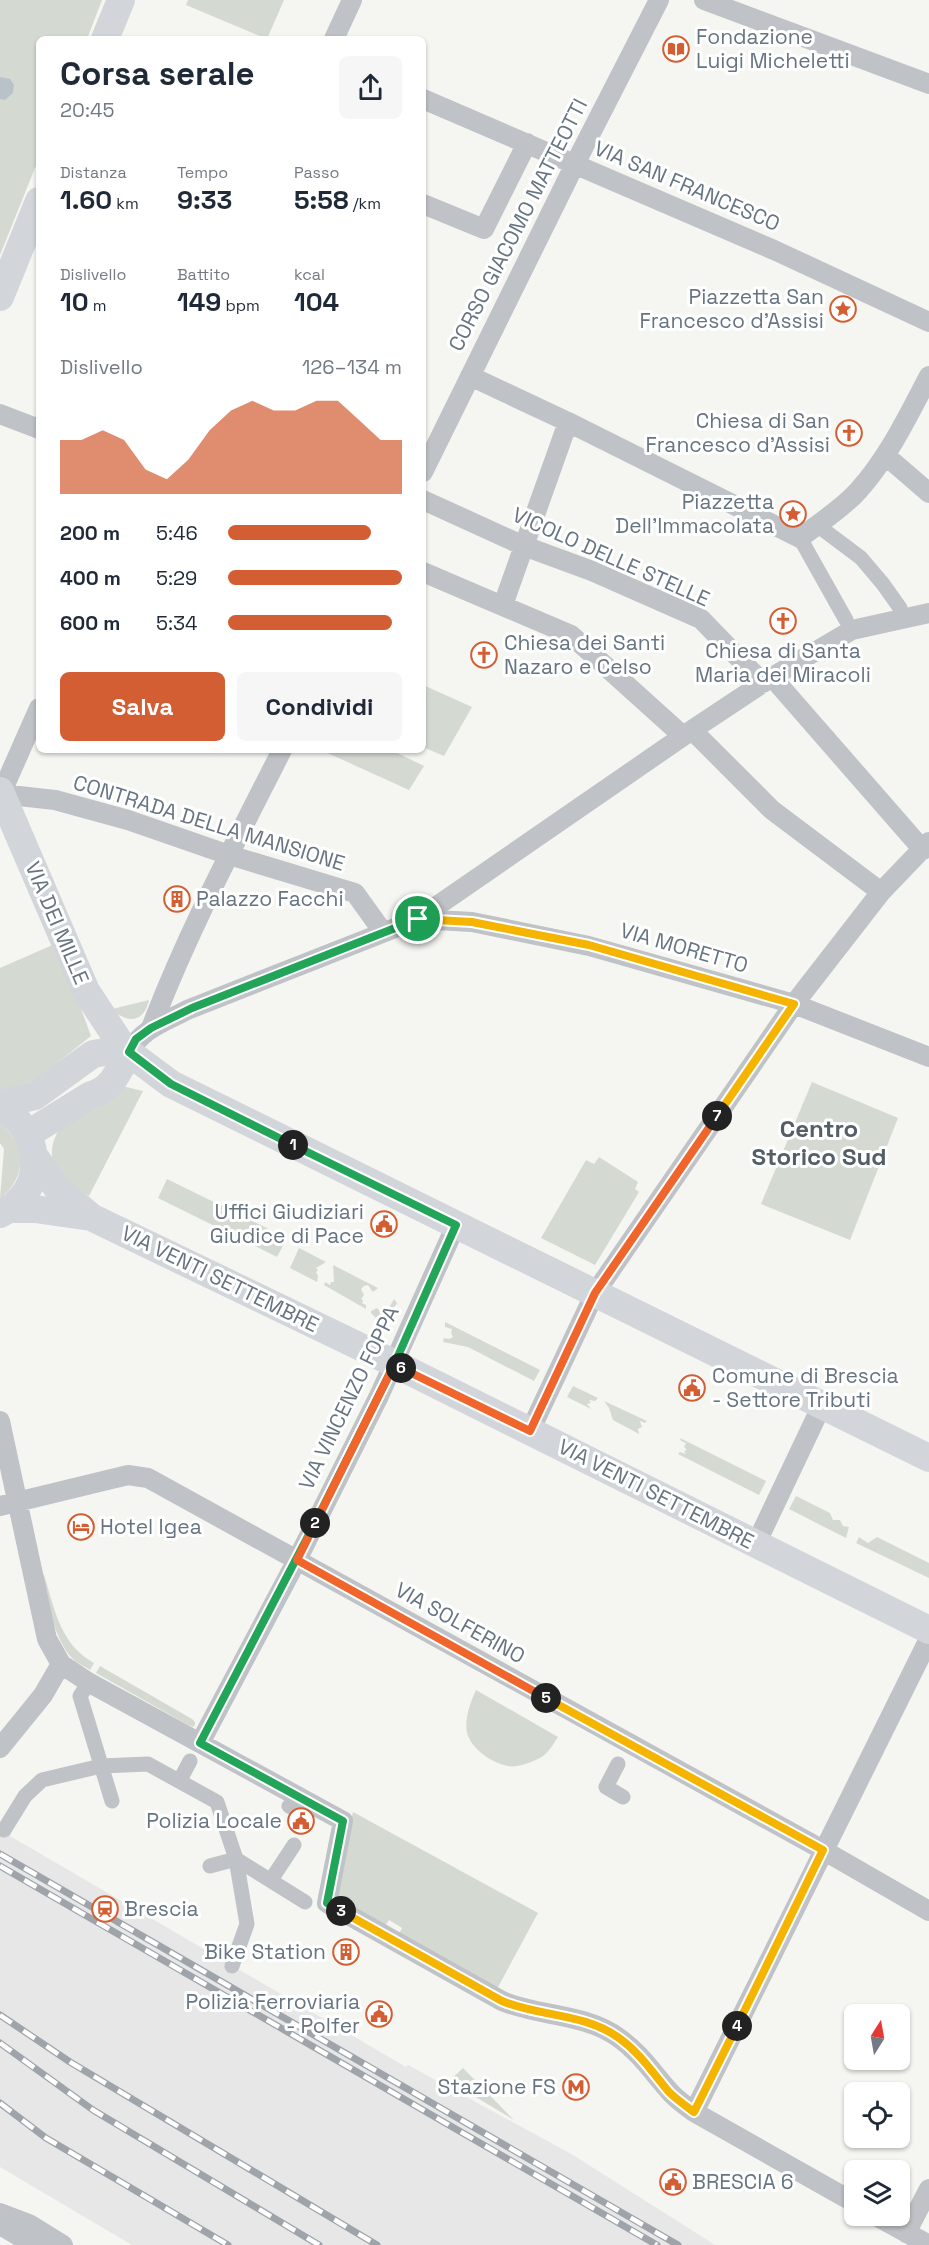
<!DOCTYPE html>
<html lang="it">
<head>
<meta charset="utf-8">
<style>
  body { margin:0; font-family:"Space Grotesk",sans-serif; background:#f6f6f7; color:#1f2937; height:100vh; display:flex; flex-direction:column; font-size:22px; white-space:nowrap }
  * { box-sizing:border-box; margin:0 }
  p { font-size:20px; color:#747a83 }
  .icon { flex:none; width:33px; height:33px; fill:none; stroke:currentColor; stroke-width:2; stroke-linecap:round; stroke-linejoin:round }
  .map { position:relative; flex:1; overflow:hidden }
  .sheet { position:absolute; left:36px; top:36px; width:390px; height:717px; display:flex; flex-direction:column; background:#fff; border-radius:9px; box-shadow:0 2px 4px #0004 }
  .sheet>* { flex:none }
  .needle { width:39px; rotate:11deg }
  .fabs { position:absolute; left:844px; top:2004px; display:grid; gap:12px }
  .fabs a { display:grid; place-items:center; width:66px; height:66px; border-radius:9px; background:#fff; box-shadow:0 2px 4px #0004; font-size:30px }
  .pin { position:absolute; display:grid; place-items:center; width:51px; height:51px; color:#fff; margin:-26px; border:3px solid #fff; border-radius:50%; box-shadow:0 2px 6px #0007 }
  .km { position:absolute; width:30px; height:30px; margin:-15px; border-radius:50%; background:#222; color:#fff; font-size:16px; line-height:30px; text-align:center }
  .round { display:grid; place-items:center; flex:none; width:63px; height:63px; border-radius:9px; background:#f6f6f7 }
  .headline { display:flex; align-items:center; justify-content:space-between; height:102px; padding:0 24px }
  h1 { font-size:33px; font-weight:700; line-height:45px }
  .stats { display:grid; grid-template-columns:repeat(3,1fr); gap:9px; height:102px; padding:6px 24px }
  .stats div { display:grid; align-content:center }
  .stats b { font-size:26px; font-weight:700 }
  .stats small { font-size:16px; font-weight:400 }
  .stats p { font-size:16px }
  .chart { height:168px; padding:12px 24px }
  .chart p { display:flex; justify-content:space-between }
  .chart svg { width:100%; height:108px; margin-top:6px; fill:#d45e33; opacity:.7 }
  .button { display:flex; gap:12px; margin-top:auto; padding:12px 24px }
  .button a { flex:1; height:69px; border-radius:9px; background:#d45e33; color:#fff; font-size:24px; font-weight:700; line-height:69px; text-align:center }
  .button a+a { background:#f6f6f7; color:#1f2937 }
  ul { padding:0 24px; list-style:none; font-size:20px }
  li { display:grid; grid-template-columns:96px 72px 1fr; align-items:center; height:45px }
  li i { height:15px; border-radius:8px; background:#d45e33 }
  .map>svg:first-child { display:block }
</style>
</head>
<body>
<div class="map">
<svg width="929" height="2245" viewBox="0 0 929 2245">
  <rect width="100%" height="100%" fill="#f5f5f2"/>
  <path fill="#e6e7e6" d="M 0,1828 L 11,1834 L 10,1836 L 406,2067 L 408,2065 L 573,2155 L 715,2245 L 132,2245 L 0,2167 Z"/>
  <path fill="#d4dad2" d="M 0,0 L 102,0 L 87,39 L 39,39 L 39,158 L 0,255 Z
    M 188,0 L 284,0 L 267,39 L 186,5 Z
    M 423,685 L 472,707 L 444,756 L 423,747 Z
    M 321,750 L 391,750 L 424,766 L 409,790 Z
    M 57,943 L 91,1036 L 36,1080 L 19,1087 L 0,1090 L 0,968 Z
    M 149,1000 C 144,1023 127,1024 112,1009 Z
    M 812,1082 L 898,1118 L 850,1240 L 761,1204 Z
    M 122,1086 L 143,1091 L 89,1196 C 62,1180 41,1164 58,1131 Z
    M 0,1124 C 27,1143 27,1179 0,1198 L 4,1149 L 0,1143 Z
    M 599,1157 L 638,1182 L 635,1189 L 639,1192 L 595,1265 L 541,1238 L 586,1160 L 594,1164 Z
    M 167,1179 L 287,1238 L 277,1257 L 158,1198 Z
    M 299,1248 L 326,1262 L 316,1268 L 318,1270 L 316,1272 L 318,1276 L 317,1282 L 290,1268 Z
    M 333,1265 L 378,1288 L 373,1292 L 368,1285 L 364,1286 L 361,1289 L 364,1295 L 361,1299 L 363,1300 L 362,1303 L 366,1305 L 366,1309 L 324,1285 L 325,1282 L 330,1285 L 331,1282 L 334,1282 Z
    M 394,1299 L 397,1303 L 383,1325 L 371,1313 L 371,1311 L 377,1308 L 383,1314 L 386,1313 Z
    M 445,1322 L 540,1370 L 534,1381 L 468,1347 L 443,1342 L 444,1338 L 449,1339 L 453,1337 L 451,1333 L 452,1329 L 445,1327 Z
    M 573,1386 L 598,1398 L 595,1401 L 589,1400 L 591,1403 L 587,1404 L 591,1409 L 567,1397 Z
    M 604,1401 L 647,1421 L 645,1423 L 640,1421 L 642,1427 L 638,1429 L 639,1434 L 613,1420 L 609,1408 Z
    M 680,1438 L 766,1481 L 759,1495 L 678,1454 L 680,1452 L 686,1454 L 684,1451 L 687,1450 L 684,1447 L 686,1443 L 681,1441 Z
    M 796,1496 L 830,1513 L 833,1520 L 840,1520 L 843,1526 L 849,1527 L 846,1538 L 789,1509 Z
    M 859,1537 L 868,1543 L 877,1537 L 929,1563 L 929,1578 L 856,1543 Z
    M 44,1575 C 55,1610 60,1644 94,1663 L 90,1670 C 85,1666 78,1664 74,1660 C 55,1643 47,1600 42,1576 Z
    M 100,1666 L 192,1719 L 195,1722 L 195,1725 L 193,1727 L 188,1725 L 96,1673 Z
    M 476,1690 L 558,1737 C 553,1744 548,1754 540,1758 C 532,1762 517,1768 508,1766 C 493,1763 474,1751 468,1736 C 463,1722 470,1703 476,1690 Z
    M 353,1812 L 538,1913 L 497,1989 L 399,1934 L 402,1928 L 389,1920 L 385,1926 L 335,1898 Z
    M 463,2068 L 514,2120 L 449,2081 Z"/>
  <path fill="#b9c2c8" d="M 0,77 L 10,79 L 14,85 L 13,93 L 5,100 L 0,99 Z"/>
  <g fill="none" stroke-linecap="round" stroke-linejoin="round">
    <path stroke="#bfc2c6" stroke-width="15" d="M 817,525 L 861,558 L 883,584 L 900,608
      M 800,538 L 846,620
      M 84,1690 L 80,1696 L 112,1801
      M 618,1764 L 606,1787 L 623,1797
      M 180,1780 L 190,1761
      M 289,1806 L 303,1813
      M 4,1830 L 25,1796 L 42,1780 L 101,1766 L 148,1764 L 217,1802 L 236,1859 L 247,1924 L 232,1966
      M 210,1866 L 236,1859 L 305,1902
      M 271,1880 L 294,1845"/>
    <path stroke="#bfc2c6" stroke-width="20" d="M 704,0 L 929,84
      M 334,39 L 352,0
      M 423,99 L 774,250 L 929,322
      M 423,204 L 484,229 L 527,143
      M 470,376 L 568,422 L 800,538 C 819,523 842,509 858,491 C 888,458 908,416 929,376
      M 0,414 L 39,429
      M 885,455 L 929,493
      M 423,472 L 575,164 L 659,0
      M 423,500 L 524,546 L 592,571 L 701,619 L 763,683
      M 423,572 L 571,635 L 683,736
      M 503,605 L 568,422
      M 772,677 L 923,850
      M 39,708 L 1,794 L 55,800 L 128,820 L 229,855 L 355,893 L 383,932
      M 692,730 L 772,810 L 881,892
      M 418,919 L 472,922 L 589,946 L 794,1004 L 929,1057
      M 151,1028 C 187,933 236,841 282,750
      M 129,1052 C 143,1028 163,1023 187,1010 L 418,919 L 692,730 L 772,677 L 852,630 L 929,613
      M 0,1421 L 47,1639 L 61,1664 L 88,1682 L 343,1821 L 327,1903 L 502,2001 C 540,2017 585,2013 619,2038 C 640,2053 653,2073 670,2092 C 676,2099 686,2106 694,2112 L 855,2203
      M 530,1431 L 595,1293 L 794,1004 L 881,892 L 929,842
      M 0,1506 L 128,1475 L 148,1478 L 823,1850 L 929,1911
      M 756,1544 L 822,1405
      M 200,1743 L 297,1560 L 379,1396 L 456,1225
      M 0,1748 L 43,1695 L 61,1664
      M 694,2112 L 929,1639
      M 0,2213 L 29,2224 L 63,2245
      M 876,2216 L 929,2245
      M 0,2225 L 34,2245
      M 906,2233 L 929,2189"/>
    <path stroke="#d2d6da" stroke-width="28" d="M 105,39 L 121,0
      M 0,297 L 39,201
      M 0,791 L 86,991 L 124,1049 L 171,1084 L 929,1458
      M 0,1104 L 35,1096 L 93,1054 L 124,1049
      M 0,1109 C 15,1115 26,1128 31,1143 C 40,1175 29,1199 0,1214
      M 28,1134 L 91,1095 C 112,1090 119,1070 129,1052
      M 35,1157 L 57,1188 L 91,1217 L 369,1351 L 929,1630
      M 11,1209 L 35,1209 L 91,1217"/>
    <g stroke="#9fa4aa" stroke-width="7">
      <path id="rail" d="M 0,1854 L 678,2245
        M 0,1866 L 657,2245
        M 0,2015 L 70,2062 L 377,2245
        M 0,2043 L 93,2110 L 319,2245
        M 0,2103 L 46,2138 L 228,2245"/>
    </g>
    <use href="#rail" stroke="#fff" stroke-width="4.5" stroke-dasharray="14" stroke-linecap="butt"/>
  </g>
  <g fill="none" stroke-linecap="round" stroke-linejoin="round">
    <g stroke="#fff" stroke-width="12">
      <path id="split-1" d="M 293,1145 L 171,1084 L 129,1052 L 136,1039 L 151,1028 L 192,1008 L 418,919"/>
    </g>
    <g stroke="#fff" stroke-width="12">
      <path id="split-2" d="M 293,1145 L 456,1225 L 394,1365 L 315,1523"/>
    </g>
    <g stroke="#fff" stroke-width="12">
      <path id="split-3" d="M 315,1523 L 200,1743 L 343,1821 L 327,1903 L 341,1911"/>
    </g>
    <g stroke="#fff" stroke-width="12">
      <path id="split-4" d="M 341,1911 L 502,2001 C 540,2017 585,2013 619,2038 C 640,2053 653,2073 669,2092 C 676,2099 686,2106 694,2112 L 737,2026"/>
    </g>
    <g stroke="#fff" stroke-width="12">
      <path id="split-5" d="M 546,1698 L 823,1850 L 737,2026"/>
    </g>
    <g stroke="#fff" stroke-width="12">
      <path id="split-6" d="M 401,1368 L 394,1365 L 297,1560 L 546,1698"/>
    </g>
    <g stroke="#fff" stroke-width="12">
      <path id="split-7" d="M 401,1368 L 530,1431 L 595,1293 L 717,1116"/>
    </g>
    <g stroke="#fff" stroke-width="12">
      <path id="split-8" d="M 418,919 L 472,922 L 589,945 L 794,1004 L 717,1116"/>
    </g>
    <use href="#split-1" stroke="#22a559" stroke-width="8"/>
    <use href="#split-2" stroke="#22a559" stroke-width="8"/>
    <use href="#split-3" stroke="#22a559" stroke-width="8"/>
    <use href="#split-4" stroke="#f5b400" stroke-width="8"/>
    <use href="#split-5" stroke="#f5b400" stroke-width="8"/>
    <use href="#split-6" stroke="#f0652b" stroke-width="8"/>
    <use href="#split-7" stroke="#f0652b" stroke-width="8"/>
    <use href="#split-8" stroke="#f5b400" stroke-width="8"/>
  </g>
  <defs>
    <g id="library-ring" transform="scale(1.35)"><circle r="9.5" fill="#fff" stroke="#d45e33" stroke-width="1.5"/><path d="M-6-4Q-3-5.5-.7-3.5V5Q-3 3-6 4ZM6-4Q3-5.5 .7-3.5V5Q3 3 6 4Z" fill="#d45e33"/></g>
    <g id="sight-ring" transform="scale(1.35)"><circle r="9.5" fill="#fff" stroke="#d45e33" stroke-width="1.5"/><path d="M0-6L1.8-2.2L6-1.7L2.9 1.2L3.7 5.4L0 3.3L-3.7 5.4L-2.9 1.2L-6-1.7L-1.8-2.2Z" fill="#d45e33"/></g>
    <g id="church-ring" transform="scale(1.35)"><circle r="9.5" fill="#fff" stroke="#d45e33" stroke-width="1.5"/><path d="M-1.2-6h2.4v3.5h3.3v2.4h-3.3V6h-2.4V-.1h-3.3v-2.4h3.3Z" fill="#d45e33"/></g>
    <g id="building-ring" transform="scale(1.35)"><circle r="9.5" fill="#fff" stroke="#d45e33" stroke-width="1.5"/><path d="M-4-6H4V6H1V3H-1V6H-4ZM-2.5-4.3h1.7v1.8h-1.7ZM.8-4.3h1.7v1.8H.8ZM-2.5-1h1.7V.8h-1.7ZM.8-1h1.7V.8H.8Z" fill="#d45e33"/></g>
    <g id="civic-ring" transform="scale(1.35)"><circle r="9.5" fill="#fff" stroke="#d45e33" stroke-width="1.5"/><path d="M-.6-6.5H3V-4.5H.6V-3L4-1V1h2V6H-6V1h2V-1L-.6-3ZM-1.2 2.5V6h2.4V2.5Z" fill="#d45e33"/></g>
    <g id="hotel-ring" transform="scale(1.35)"><circle r="9.5" fill="#fff" stroke="#d45e33" stroke-width="1.5"/><path d="M-6-4.5h1.5V1H6V5H4.5V3h-9V5H-6ZM-4 0a1.8 1.8 0 1 1 3.6 0ZM.5 0V-2.5h3Q6-2.5 6 0Z" fill="#d45e33"/></g>
    <g id="station-ring" transform="scale(1.35)"><circle r="9.5" fill="#fff" stroke="#d45e33" stroke-width="1.5"/><path d="M-3-6H3Q5-6 5-4V2Q5 4 3 4L4.5 6H3L1.5 4h-3L-3 6H-4.5L-3 4Q-5 4-5 2V-4Q-5-6-3-6ZM-3.5-4v3h7v-3ZM-3.5 1v1.5H-2V1ZM2 1v1.5H3.5V1Z" fill="#d45e33"/></g>
    <g id="metro-ring" transform="scale(1.35)"><circle r="9.5" fill="#fff" stroke="#d45e33" stroke-width="1.5"/><path d="M-5.5 5V-5H-3L0 0L3-5H5.5V5H3V-.5L0 4L-3-.5V5Z" fill="#d45e33"/></g>
  </defs>
  <g fill-rule="evenodd">
    <use href="#library-ring" x="676" y="49"/>
    <use href="#sight-ring" x="843" y="309"/>
    <use href="#church-ring" x="849" y="433"/>
    <use href="#sight-ring" x="793" y="514"/>
    <use href="#church-ring" x="783" y="621"/>
    <use href="#church-ring" x="484" y="655"/>
    <use href="#building-ring" x="177" y="899"/>
    <use href="#civic-ring" x="384" y="1224"/>
    <use href="#civic-ring" x="692" y="1388"/>
    <use href="#hotel-ring" x="81" y="1527"/>
    <use href="#civic-ring" x="301" y="1821"/>
    <use href="#station-ring" x="105" y="1909"/>
    <use href="#building-ring" x="346" y="1952"/>
    <use href="#civic-ring" x="379" y="2014"/>
    <use href="#metro-ring" x="576" y="2087"/>
    <use href="#civic-ring" x="673" y="2182"/>
  </g>
  <g text-anchor="middle" stroke-width="6" stroke-linejoin="round" paint-order="stroke">
    <g font-size="21" fill="#677481" stroke="#fff" text-anchor="end">
      <text x="696" y="44" text-anchor="start">Fondazione<tspan x="696" dy="24">Luigi Micheletti</tspan></text>
      <text x="824" y="304">Piazzetta San<tspan x="824" dy="24">Francesco d'Assisi</tspan></text>
      <text x="830" y="428">Chiesa di San<tspan x="830" dy="24">Francesco d'Assisi</tspan></text>
      <text x="774" y="509">Piazzetta<tspan x="774" dy="24">Dell'Immacolata</tspan></text>
      <text x="504" y="650" text-anchor="start">Chiesa dei Santi<tspan x="504" dy="24">Nazaro e Celso</tspan></text>
      <text x="783" y="658" text-anchor="middle">Chiesa di Santa<tspan x="783" dy="24">Maria dei Miracoli</tspan></text>
      <text x="196" y="906" text-anchor="start">Palazzo Facchi</text>
      <text x="364" y="1219">Uffici Giudiziari<tspan x="364" dy="24">Giudice di Pace</tspan></text>
      <text x="712" y="1383" text-anchor="start">Comune di Brescia<tspan x="712" dy="24">- Settore Tributi</tspan></text>
      <text x="100" y="1534" text-anchor="start">Hotel Igea</text>
      <text x="282" y="1828">Polizia Locale</text>
      <text x="124" y="1916" text-anchor="start">Brescia</text>
      <text x="326" y="1959">Bike Station</text>
      <text x="360" y="2009">Polizia Ferroviaria<tspan x="360" dy="24">- Polfer</tspan></text>
      <text x="556" y="2094">Stazione FS</text>
      <text x="692" y="2189" text-anchor="start">BRESCIA 6</text>
    </g>
    <g font-size="21" fill="#677481" stroke="#fff">
      <text transform="translate(687 186) rotate(23)" y="7">VIA SAN FRANCESCO</text>
      <text transform="translate(518 225) rotate(-63)" y="7">CORSO GIACOMO MATTEOTTI</text>
      <text transform="translate(611 557) rotate(24)" y="7">VICOLO DELLE STELLE</text>
      <text transform="translate(209 823) rotate(17)" y="7">CONTRADA DELLA MANSIONE</text>
      <text transform="translate(57 923) rotate(67)" y="7">VIA DEI MILLE</text>
      <text transform="translate(684 948) rotate(16)" y="7">VIA MORETTO</text>
      <text transform="translate(220 1279) rotate(26)" y="7">VIA VENTI SETTEMBRE</text>
      <text transform="translate(349 1398) rotate(-64)" y="7">VIA VINCENZO FOPPA</text>
      <text transform="translate(656 1494) rotate(27)" y="7">VIA VENTI SETTEMBRE</text>
      <text transform="translate(460 1623) rotate(29)" y="7">VIA SOLFERINO</text>
    </g>
    <g font-size="24" font-weight="bold" fill="#545e67" stroke="#fff">
      <text x="819" y="1137">Centro<tspan x="819" dy="28">Storico Sud</tspan></text>
    </g>
  </g>
</svg>
<div class="fabs">
<a><svg class="needle" viewBox="-14 -14 28 28"><path d="M0-13l5 13h-10z" fill="#e53935"/><path d="M0 13l5-13h-10z" fill="#747a83"/></svg></a>
<a><svg class="icon" aria-label="locate" viewBox="0 0 24 24"><circle cx="12" cy="12" r="6"/><path d="M12 2v4M12 18v4M2 12h4M18 12h4"/></svg></a>
<a><svg class="icon" aria-label="layers" viewBox="0 0 24 24"><path d="M12 4l9 5-9 5-9-5zM3 14l9 5 9-5"/></svg></a>
</div>
<div class="pin" style="left:418px;top:919px;background:#1e9e55"><svg class="icon" aria-label="arrive" viewBox="0 0 24 24"><path d="M6 21V4h12l-3 4 3 4H6"/></svg></div>
<b class="km" style="left:293px;top:1145px">1</b>
<b class="km" style="left:315px;top:1523px">2</b>
<b class="km" style="left:341px;top:1911px">3</b>
<b class="km" style="left:737px;top:2026px">4</b>
<b class="km" style="left:546px;top:1698px">5</b>
<b class="km" style="left:401px;top:1368px">6</b>
<b class="km" style="left:717px;top:1116px">7</b>
<section class="sheet">
<div class="headline"><div><h1>Corsa serale</h1><p>20:45</p></div><a class="round"><svg class="icon" aria-label="share" viewBox="0 0 24 24"><path d="M12 15V3M7 8l5-5 5 5M5 13v7h14v-7"/></svg></a></div>
<div class="stats">
<div><p>Distanza</p><b>1.60<small> km</small></b></div>
<div><p>Tempo</p><b>9:33</b></div>
<div><p>Passo</p><b>5:58<small> /km</small></b></div>
</div>
<div class="stats">
<div><p>Dislivello</p><b>10<small> m</small></b></div>
<div><p>Battito</p><b>149<small> bpm</small></b></div>
<div><p>kcal</p><b>104</b></div>
</div>
<div class="chart"><p><span>Dislivello</span>126–134 m</p>
<svg viewBox="0 0 160 44" preserveAspectRatio="none"><path d="M0 44V22L10 22L20 18L30 22L40 34L50 38L60 30L70 18L80 10L90 6L100 10L110 10L120 6L130 6L140 14L150 22L160 22V44z"/></svg>
</div>
<ul>
<li><b>200 m</b>5:46<i style="width:82%"></i></li>
<li><b>400 m</b>5:29<i style="width:100%"></i></li>
<li><b>600 m</b>5:34<i style="width:94%"></i></li>
</ul>
<div class="button"><a>Salva</a><a>Condividi</a></div>
</section>
</div>
</body>
</html>
